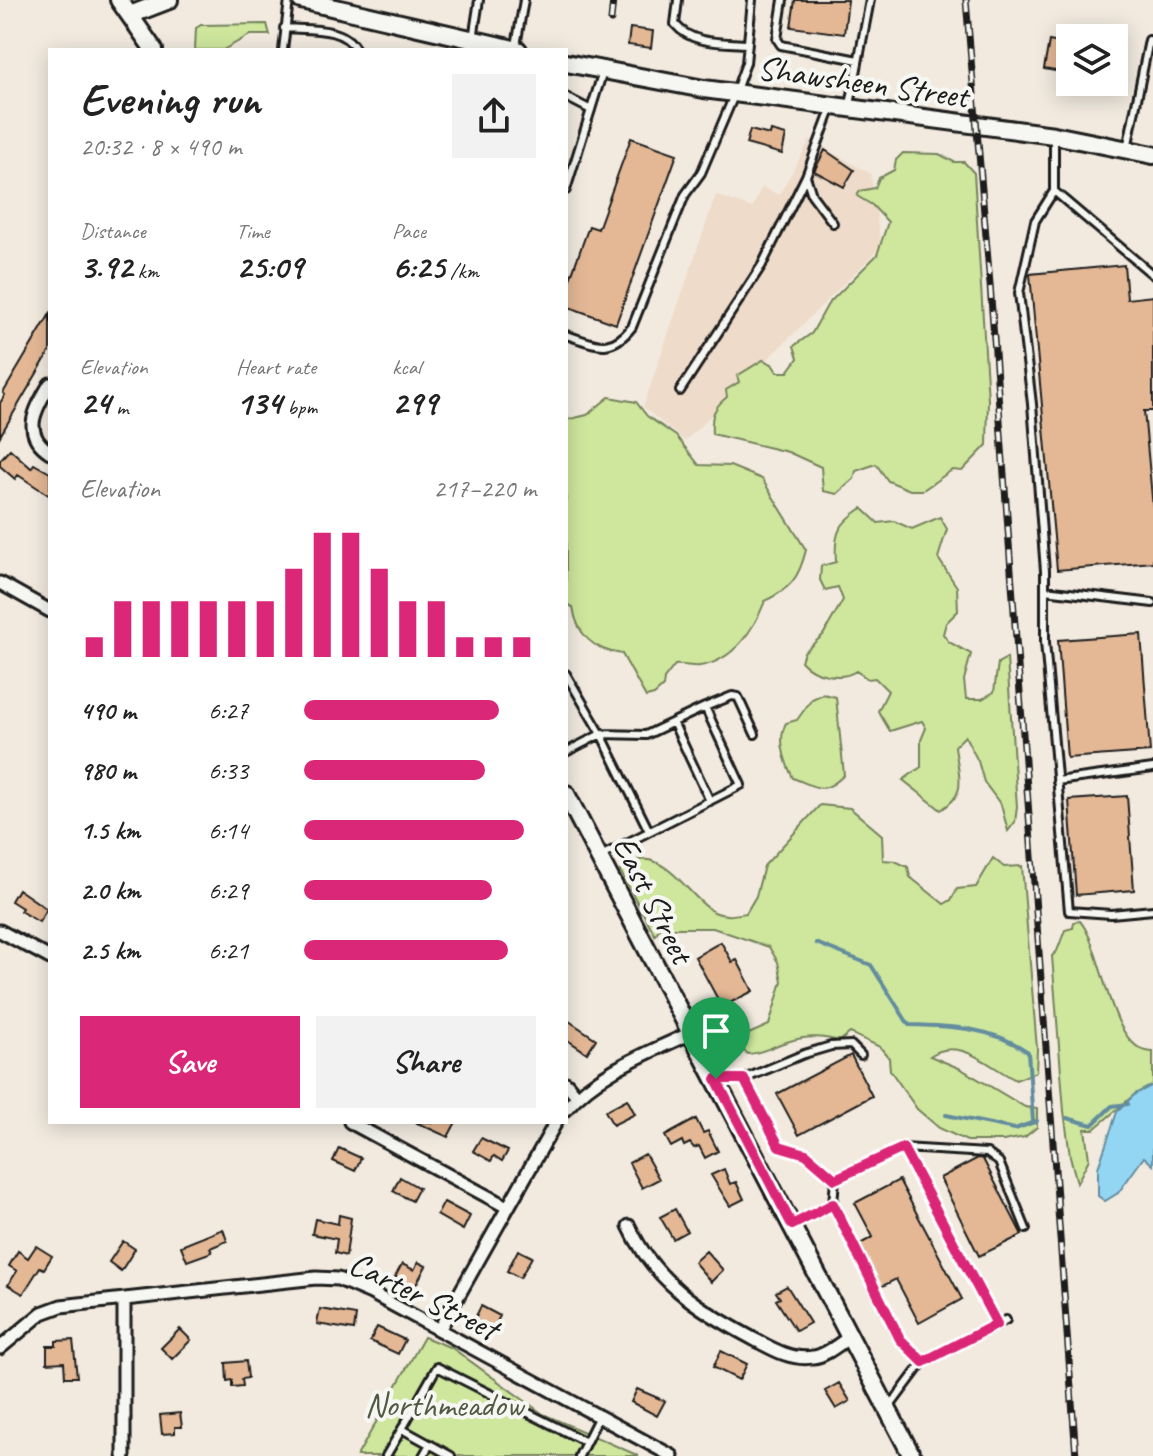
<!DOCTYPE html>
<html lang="en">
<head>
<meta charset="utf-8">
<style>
  body { margin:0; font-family:Caveat,sans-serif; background:#f2f2f2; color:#222; height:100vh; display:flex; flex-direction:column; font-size:30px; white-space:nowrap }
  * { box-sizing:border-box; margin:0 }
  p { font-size:26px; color:#767676 }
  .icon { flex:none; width:44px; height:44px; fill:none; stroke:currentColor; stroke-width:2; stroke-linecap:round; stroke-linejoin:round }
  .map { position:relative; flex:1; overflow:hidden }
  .sheet { position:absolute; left:48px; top:48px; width:520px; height:1076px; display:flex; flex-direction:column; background:#fff; border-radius:0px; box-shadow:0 4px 20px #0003 }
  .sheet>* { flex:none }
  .buttons { position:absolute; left:1056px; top:24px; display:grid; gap:16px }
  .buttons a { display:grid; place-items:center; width:72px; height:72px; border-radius:0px; background:#fff; box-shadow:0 4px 20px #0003; font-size:40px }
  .pin { position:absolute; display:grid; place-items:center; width:68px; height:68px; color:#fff; margin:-82px -34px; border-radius:50% 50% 50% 0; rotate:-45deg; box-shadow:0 0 8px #0007 }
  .pin .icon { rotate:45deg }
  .round { display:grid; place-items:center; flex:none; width:84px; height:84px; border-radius:0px; background:#f2f2f2 }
  .headline { display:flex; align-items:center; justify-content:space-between; height:136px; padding:0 32px }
  h1 { font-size:44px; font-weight:800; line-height:60px }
  .metrics { display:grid; grid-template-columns:repeat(3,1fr); gap:12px; height:136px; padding:8px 32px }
  .metrics div { display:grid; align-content:center }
  .metrics b { font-size:34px; font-weight:800 }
  .metrics small { font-size:22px; font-weight:400 }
  .metrics p { font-size:22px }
  .chart { height:224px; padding:16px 32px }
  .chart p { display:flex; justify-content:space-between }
  .chart svg { width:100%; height:144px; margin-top:8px; stroke:#db2777; stroke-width:6 }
  .primary-button { display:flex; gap:16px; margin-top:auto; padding:16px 32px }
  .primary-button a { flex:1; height:92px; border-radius:0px; background:#db2777; color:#fff; font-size:32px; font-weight:800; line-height:92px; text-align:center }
  .primary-button a+a { background:#f2f2f2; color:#222 }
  ul { padding:0 32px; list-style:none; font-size:26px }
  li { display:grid; grid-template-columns:128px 96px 1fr; align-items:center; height:60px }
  li i { height:20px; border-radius:10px; background:#db2777 }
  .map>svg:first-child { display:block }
</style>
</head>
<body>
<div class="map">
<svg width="1153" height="1456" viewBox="0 0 1153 1456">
  <rect width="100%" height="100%" fill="#f2eadf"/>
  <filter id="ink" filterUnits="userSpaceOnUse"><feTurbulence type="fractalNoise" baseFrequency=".0125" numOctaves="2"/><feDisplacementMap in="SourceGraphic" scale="16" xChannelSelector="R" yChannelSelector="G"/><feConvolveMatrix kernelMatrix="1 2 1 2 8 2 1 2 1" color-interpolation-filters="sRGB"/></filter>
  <g filter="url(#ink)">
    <path fill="#eedbc9" d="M 810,140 L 871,174 L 881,247 L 685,441 L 643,407 L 716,195 L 752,208 L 762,187 L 779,195 Z"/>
    <path fill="#cee79d" stroke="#75825c" stroke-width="2" d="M 267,24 L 270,35 L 250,35 L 223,50 L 195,50 L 196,28 L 201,25 Z
      M 903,153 L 939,154 L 954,162 L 964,162 L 974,173 L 988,400 L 987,445 L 962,471 L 952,470 L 923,490 L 910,490 L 888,481 L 876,464 L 856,471 L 854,479 L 837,494 L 823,491 L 821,467 L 788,452 L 712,434 C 711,416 713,408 727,397 L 726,390 L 739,382 L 737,376 L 763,360 L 772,364 L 777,372 L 788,372 L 798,358 L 794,346 L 812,333 L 828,304 L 877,255 L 888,222 L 872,205 L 857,196 L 860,191 L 875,188 L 879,178 L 894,170 L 896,160 Z
      M 609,397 L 636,402 L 647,416 L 676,436 L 699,465 L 730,466 L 762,479 L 806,550 C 799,578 791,588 765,601 C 754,629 734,661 700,666 C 692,667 683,664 675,665 L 664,679 L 663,687 L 654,695 L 646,697 L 622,654 C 594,650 577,636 573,607 L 566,604 L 566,420 L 587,415 Z
      M 862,508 L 878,523 L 894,521 L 912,529 L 940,517 L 947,529 L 938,558 L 957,587 L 958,611 L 946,623 L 943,634 L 949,642 L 971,654 L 964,680 L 966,699 L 982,699 L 994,692 L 998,663 L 1007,658 L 1017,807 L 1015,822 L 1008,831 L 1001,805 L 984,782 L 978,761 L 965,736 L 955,746 C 958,775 969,793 941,810 L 903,780 L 921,767 L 921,740 L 926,728 L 922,721 L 890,731 L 878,711 L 888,691 L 875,678 L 868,679 L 856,671 C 841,681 813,675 801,661 L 804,652 L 823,635 L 843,600 L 838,587 L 825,590 L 820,580 L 821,566 L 836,562 C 834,533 838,524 862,508 Z
      M 823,694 L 836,697 L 844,775 C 823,796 817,787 793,778 C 785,762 777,740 786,723 L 797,720 L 812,699 Z
      M 820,805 L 850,808 L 882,835 L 883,860 L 895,861 L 908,867 L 910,877 L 944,904 L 951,900 L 957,889 L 976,887 L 993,858 L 1004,867 L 1022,866 L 1037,1049 L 1036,1072 L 1016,1080 C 991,1068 959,1035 930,1056 L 961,1069 L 1025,1107 L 1037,1109 L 1037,1127 L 1025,1137 L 1003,1141 L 967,1141 L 939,1128 L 917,1109 L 890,1070 L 889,1058 L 880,1047 L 850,1033 L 840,1041 C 823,1037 808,1035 790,1041 C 774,1045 764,1053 748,1054 L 738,1046 L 744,1036 L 769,1025 L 782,981 L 778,962 L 769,947 L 713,928 L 671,928 L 662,925 L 655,935 L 620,871 C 658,833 688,899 714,912 C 725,917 734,915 746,913 L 756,896 L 764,866 Z
      M 1080,921 C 1104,949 1109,1052 1153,1052 L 1153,1085 L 1135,1094 L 1094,1129 L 1085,1129 L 1089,1159 L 1077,1183 L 1070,1156 L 1064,1111 L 1052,956 L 1057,951 L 1065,930 L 1073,928 L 1074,922 Z
      M 424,1337 L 452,1348 L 543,1414 L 639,1456 L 357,1456 Z"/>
    <path fill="#92d6f4" stroke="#638c9e" stroke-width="2" d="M 1153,1085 L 1153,1165 L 1144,1157 L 1118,1193 L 1105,1201 L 1098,1196 L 1098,1168 L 1117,1112 L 1135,1094 Z"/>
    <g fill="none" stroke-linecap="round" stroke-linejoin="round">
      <path stroke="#638c9e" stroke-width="4" d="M 816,943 L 871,965 L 909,1025 C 951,1026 992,1027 1028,1052 L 1033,1121
        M 946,1115 L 1015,1129 L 1037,1121
        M 1067,1118 L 1092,1125 L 1112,1106 L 1128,1104"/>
    </g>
    <path fill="#e4b895" stroke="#1c1c1c" stroke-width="2" d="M 795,0 L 848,0 L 844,34 L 791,27 Z
      M 630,28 L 653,31 L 651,48 L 628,45 Z
      M 1049,41 L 1070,45 L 1070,85 L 1059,83 L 1061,72 L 1044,69 Z
      M 750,130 L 770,135 L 771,131 L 786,135 L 782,154 L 746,144 Z
      M 631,138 L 677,154 L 616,324 L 566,306 L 566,290 L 589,226 L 598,229 Z
      M 825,150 L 854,170 L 844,187 L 814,171 Z
      M 1124,265 L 1127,299 L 1153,296 L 1153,411 L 1144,411 L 1153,508 L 1153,562 L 1057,570 L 1030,274 Z
      M 50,314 L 50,351 L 0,436 L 0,403 L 5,395 L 3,393 Z
      M 10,449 L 31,468 L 34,464 L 50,473 L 50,496 L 18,475 L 15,479 L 0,466 L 0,460 Z
      M 1141,634 L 1150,752 L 1067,758 L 1058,640 Z
      M 1127,796 L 1134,890 L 1076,895 L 1069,800 Z
      M 18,889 L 47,909 L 39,922 L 20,911 L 22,908 L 11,901 Z
      M 721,942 L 732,962 L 737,960 L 753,991 L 722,1007 L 695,957 Z
      M 566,1019 L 596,1039 L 587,1053 L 566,1039 Z
      M 851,1055 L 872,1096 L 799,1135 L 777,1094 Z
      M 627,1099 L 635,1114 L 613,1125 L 605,1111 Z
      M 696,1119 L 703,1133 L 708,1131 L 718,1151 L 705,1158 L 699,1146 L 694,1148 L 690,1143 L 684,1146 L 682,1141 L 671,1147 L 665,1136 Z
      M 415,1122 L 456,1122 L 448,1137 Z
      M 481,1138 L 508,1151 L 502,1161 L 494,1156 L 491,1161 L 473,1151 Z
      M 339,1148 L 361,1158 L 355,1171 L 333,1161 Z
      M 645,1154 L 659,1179 L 642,1188 L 629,1163 Z
      M 978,1158 L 983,1159 L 1022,1235 L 979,1256 L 940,1178 Z
      M 724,1169 L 730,1184 L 736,1182 L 744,1199 L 730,1206 L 711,1175 Z
      M 400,1177 L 419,1188 L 412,1201 L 393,1191 Z
      M 899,1180 L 962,1299 L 919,1323 L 896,1279 L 881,1287 L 860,1244 L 873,1237 L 855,1203 Z
      M 444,1202 L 470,1216 L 463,1230 L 437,1215 Z
      M 675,1209 L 687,1231 L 673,1239 L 660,1217 Z
      M 339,1215 L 351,1218 L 346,1256 L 335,1253 L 337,1239 L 312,1234 L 315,1219 L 338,1224 Z
      M 223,1229 L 227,1241 L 210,1248 L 212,1252 L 187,1261 L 181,1246 Z
      M 123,1241 L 135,1249 L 121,1271 L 109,1262 Z
      M 36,1246 L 52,1256 L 44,1269 L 40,1267 L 23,1294 L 8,1285 L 17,1271 L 9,1266 L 18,1251 L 28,1258 Z
      M 518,1250 L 532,1257 L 520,1278 L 507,1271 Z
      M 706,1251 L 723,1270 L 711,1282 L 694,1262 Z
      M 418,1262 L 426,1266 L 412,1292 L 405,1288 L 407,1283 L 395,1277 L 402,1264 L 414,1270 Z
      M 787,1286 L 810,1323 L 796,1331 L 776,1300 L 780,1298 L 776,1292 Z
      M 481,1306 L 500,1316 L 493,1329 L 474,1320 Z
      M 320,1309 L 356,1315 L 354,1330 L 317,1324 Z
      M 377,1327 L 405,1340 L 398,1354 L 370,1341 Z
      M 180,1329 L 191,1340 L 172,1359 L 161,1348 Z
      M 73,1340 L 77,1377 L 65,1377 L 64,1362 L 47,1363 L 47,1346 L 56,1346 L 56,1341 Z
      M 721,1351 L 747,1364 L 739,1380 L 713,1367 Z
      M 246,1361 L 248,1378 L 242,1379 L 243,1386 L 232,1387 L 232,1380 L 227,1381 L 226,1363 Z
      M 839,1383 L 850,1401 L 836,1409 L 825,1391 Z
      M 637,1389 L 665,1401 L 657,1416 L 631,1402 Z
      M 180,1413 L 182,1427 L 175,1427 L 175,1433 L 162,1434 L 160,1415 Z"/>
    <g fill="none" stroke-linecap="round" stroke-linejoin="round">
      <g stroke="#1c1c1c" stroke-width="12">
        <path id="lane" d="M 678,0 L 675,24 C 692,45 722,42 747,44
          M 783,0 L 777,39 L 781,45 L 858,60
          M 284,28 C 308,30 345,26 356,50
          M 473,39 L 479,0
          M 516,46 L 524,0
          M 283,50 L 289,0
          M 566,97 L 591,110
          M 850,105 L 870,0
          M 1054,138 L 1054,191 L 1153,275
          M 1127,149 L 1149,40
          M 806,176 L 812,195 L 833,223
          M 566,190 L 603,71
          M 1054,191 L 1035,221 L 1019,293 L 1032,404 L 1045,571 L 1045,642 L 1069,911 L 1111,914 L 1153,910
          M 566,335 C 596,344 610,355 632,327 L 685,195 L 701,173 L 735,93 L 746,63 L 752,0
          M 680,391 L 762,265 L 806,176 L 832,107
          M 1045,590 L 1153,603
          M 566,674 L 601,734 L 649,831
          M 705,707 L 732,696 L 738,697 L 755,734
          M 673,722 L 710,801
          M 566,752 L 601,734 L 646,735 L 705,707 L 741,785 L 601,856
          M 1057,781 L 1153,768
          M 719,1079 L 744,1079 L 779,1146 L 806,1154 L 835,1179
          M 744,1079 L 804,1054 L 831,1046 L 851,1045 L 861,1055
          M 903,1148 L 987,1153 L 999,1162 L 1026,1229
          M 833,1204 L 835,1179 L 903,1148 L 997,1324
          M 792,1225 L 833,1204 L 900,1339 L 923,1362 L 888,1409
          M 923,1362 L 1006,1320
          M 386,1456 L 403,1427
          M 423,1456 L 430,1444
          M 451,1456 L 402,1429 L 437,1367 L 586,1442
          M 579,1456 L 599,1416"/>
      </g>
      <g stroke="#1c1c1c" stroke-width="17">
        <path id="street" d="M 50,384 C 36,408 20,433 50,452
          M 0,583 L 50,611
          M 0,931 L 50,958
          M 566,1083 L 577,1096
          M 566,1109 C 597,1072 648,1053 691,1033
          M 350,1122 L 507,1207
          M 629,1226 C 654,1281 698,1309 750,1337 C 769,1347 790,1361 813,1357 C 826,1356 840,1343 851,1336
          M 124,1301 L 124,1456
          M 439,1330 L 556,1122
          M 0,1348 L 42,1313 L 61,1306 L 316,1278 L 338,1279 L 371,1293 L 672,1456"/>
      </g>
      <g stroke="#1c1c1c" stroke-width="22">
        <path id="secondary" d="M 119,0 L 154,50
          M 301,0 L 518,50
          M 130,15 L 169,0
          M 566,63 L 704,89 L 1054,135 L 1153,155
          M 566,794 L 912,1456"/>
      </g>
      <use href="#lane" stroke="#f6f6f2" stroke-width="6"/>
      <use href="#street" stroke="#f6f6f2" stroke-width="11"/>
      <use href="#secondary" stroke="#f6f6f2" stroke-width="16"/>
      <g stroke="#1c1c1c" stroke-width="7">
        <path id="rail" d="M 966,0 L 990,284 L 1076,1456
          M 611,20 L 613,0"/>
      </g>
      <use href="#rail" stroke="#f6f6f2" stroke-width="4" stroke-dasharray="12" stroke-linecap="butt"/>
    </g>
  </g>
  <g fill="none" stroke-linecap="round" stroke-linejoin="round" filter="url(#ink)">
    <g stroke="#fff" stroke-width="16">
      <path id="route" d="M 716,1079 L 744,1079 L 779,1146 L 806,1154 L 835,1179 L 903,1148 L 997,1324 L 923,1362 L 900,1339 L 833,1204 L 792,1225 Z"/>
    </g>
    <use href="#route" stroke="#db2777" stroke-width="10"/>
  </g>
  <g text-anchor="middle" stroke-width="8" stroke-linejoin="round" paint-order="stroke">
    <g font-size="34" fill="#1c1c1c" stroke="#f6f6f2">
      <text transform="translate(863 81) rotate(8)" y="12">Shawsheen Street</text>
      <text transform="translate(654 899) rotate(63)" y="12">East Street</text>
      <text transform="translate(424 1295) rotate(26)" y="12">Carter Street</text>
    </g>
    <g font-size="34" fill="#515943" stroke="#f6f6f2">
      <text x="444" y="1416">Northmeadow</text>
    </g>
  </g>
</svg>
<div class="buttons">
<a><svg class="icon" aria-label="layers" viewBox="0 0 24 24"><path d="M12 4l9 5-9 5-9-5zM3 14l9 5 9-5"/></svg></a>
</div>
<div class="pin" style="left:716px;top:1079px;background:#1e9e55"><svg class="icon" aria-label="arrive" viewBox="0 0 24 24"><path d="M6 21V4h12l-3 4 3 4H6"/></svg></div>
<section class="sheet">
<div class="headline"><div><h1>Evening run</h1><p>20:32 · 8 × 490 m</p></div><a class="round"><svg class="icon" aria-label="share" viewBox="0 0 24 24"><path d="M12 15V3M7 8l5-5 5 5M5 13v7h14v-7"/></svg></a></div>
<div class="metrics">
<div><p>Distance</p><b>3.92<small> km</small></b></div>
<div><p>Time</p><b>25:09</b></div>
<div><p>Pace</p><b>6:25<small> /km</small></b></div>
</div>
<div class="metrics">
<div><p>Elevation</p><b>24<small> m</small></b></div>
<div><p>Heart rate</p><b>134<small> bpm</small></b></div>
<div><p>kcal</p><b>299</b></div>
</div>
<div class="chart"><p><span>Elevation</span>217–220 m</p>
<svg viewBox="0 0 160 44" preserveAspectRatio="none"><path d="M5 44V38M15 44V27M25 44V27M35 44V27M45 44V27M55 44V27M65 44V27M75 44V17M85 44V6M95 44V6M105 44V17M115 44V27M125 44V27M135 44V38M145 44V38M155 44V38"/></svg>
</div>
<ul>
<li><b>490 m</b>6:27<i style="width:84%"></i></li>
<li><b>980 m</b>6:33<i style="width:78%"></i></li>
<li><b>1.5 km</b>6:14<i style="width:95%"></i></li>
<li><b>2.0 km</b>6:29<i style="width:81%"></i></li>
<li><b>2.5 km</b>6:21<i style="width:88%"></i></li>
</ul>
<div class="primary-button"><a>Save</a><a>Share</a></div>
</section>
</div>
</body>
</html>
